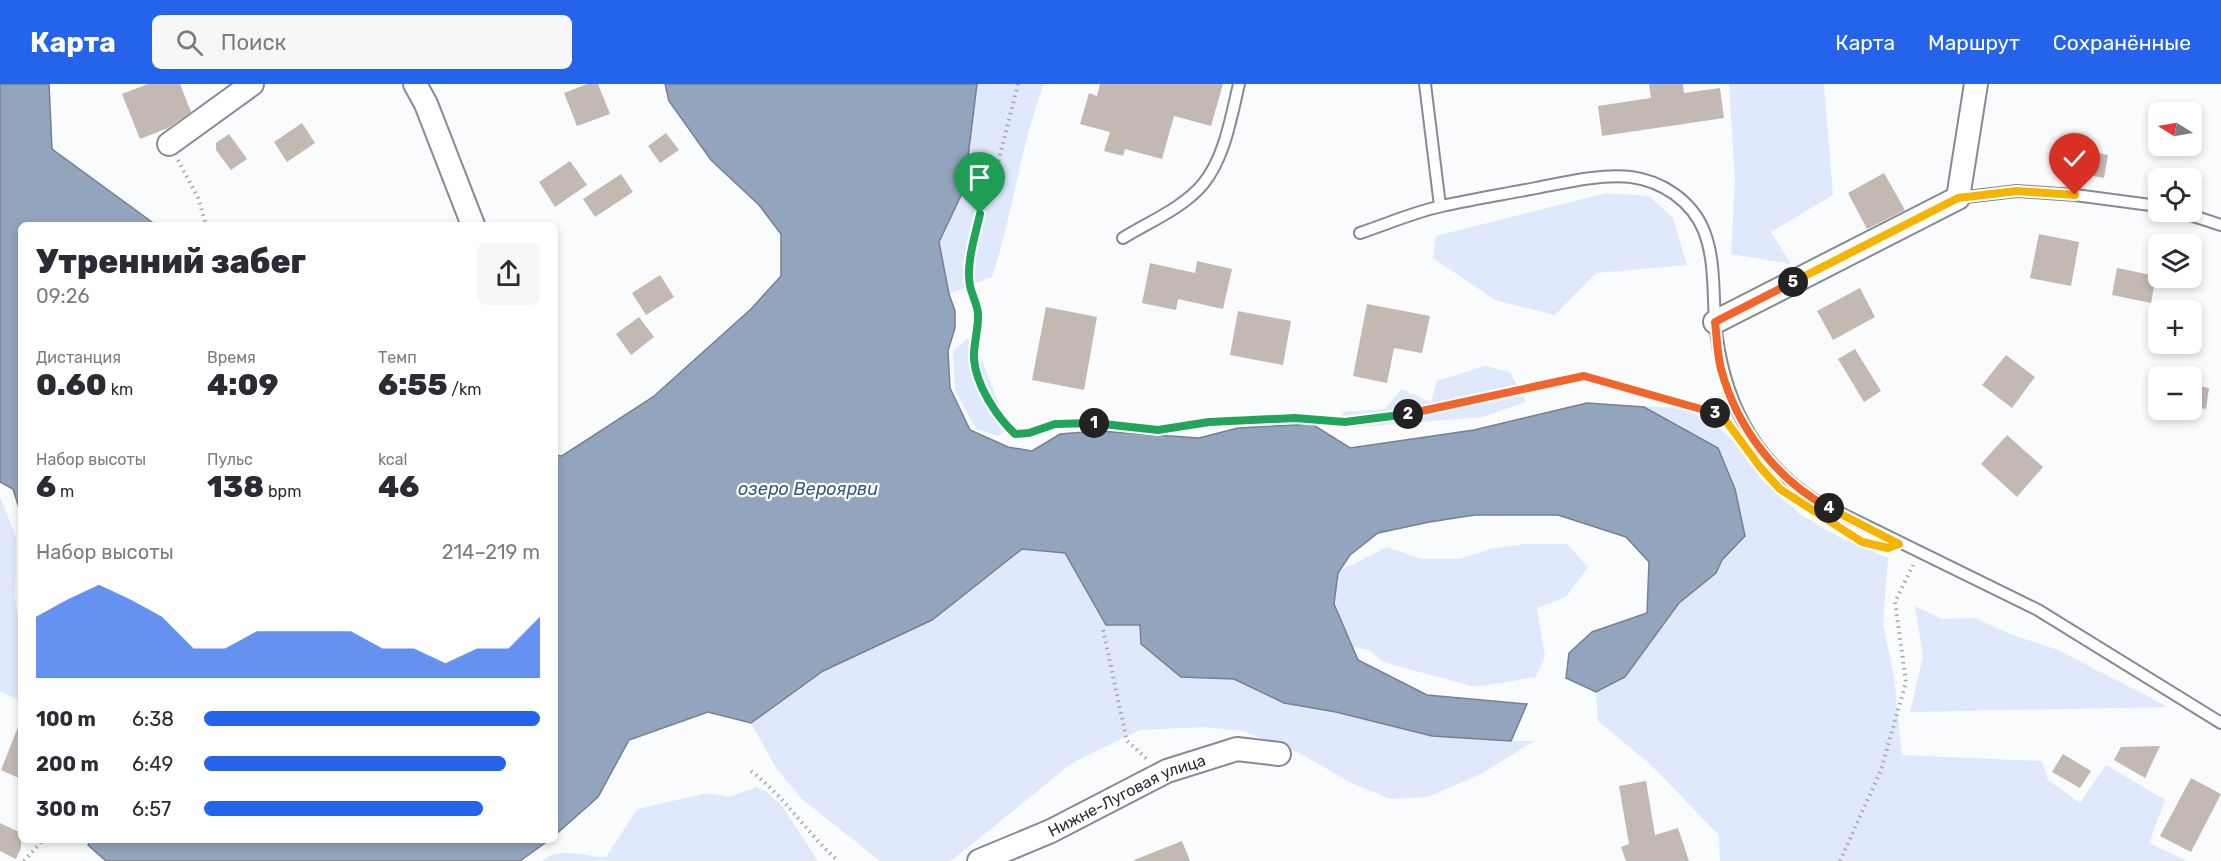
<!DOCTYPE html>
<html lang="ru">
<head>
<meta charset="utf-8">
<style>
  body { margin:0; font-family:Rubik,sans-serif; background:#f7f7f7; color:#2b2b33; height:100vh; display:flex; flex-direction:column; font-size:22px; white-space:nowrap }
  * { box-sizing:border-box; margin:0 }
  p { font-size:20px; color:#7c7c81 }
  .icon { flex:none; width:33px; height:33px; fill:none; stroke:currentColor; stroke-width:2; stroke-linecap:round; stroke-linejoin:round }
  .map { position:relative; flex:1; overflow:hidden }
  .sheet { position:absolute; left:18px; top:138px; width:540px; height:621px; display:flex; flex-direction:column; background:#fff; border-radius:9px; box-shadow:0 3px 9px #0003 }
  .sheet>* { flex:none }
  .needle { width:39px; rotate:281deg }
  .tools { position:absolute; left:2148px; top:18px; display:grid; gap:12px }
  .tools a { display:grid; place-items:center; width:54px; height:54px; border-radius:9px; background:#fff; box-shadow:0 3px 9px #0003; font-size:30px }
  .pin { position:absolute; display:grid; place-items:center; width:51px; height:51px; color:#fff; margin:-62px -26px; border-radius:50% 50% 50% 0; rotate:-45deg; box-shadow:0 0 6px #0007 }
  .pin .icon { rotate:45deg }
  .km { position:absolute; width:30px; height:30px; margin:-15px; border-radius:50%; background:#222; color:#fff; font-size:16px; line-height:30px; text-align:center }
  .round { display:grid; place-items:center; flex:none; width:63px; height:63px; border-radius:9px; background:#f7f7f7 }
  .headline { display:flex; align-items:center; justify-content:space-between; height:102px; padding:0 18px }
  h1 { font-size:33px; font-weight:800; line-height:45px }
  .stats { display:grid; grid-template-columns:repeat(3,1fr); gap:9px; height:102px; padding:6px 18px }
  .stats div { display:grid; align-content:center }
  .stats b { font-size:30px; font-weight:800 }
  .stats small { font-size:16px; font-weight:400 }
  .stats p { font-size:16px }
  .chart { height:168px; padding:12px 18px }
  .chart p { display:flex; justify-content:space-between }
  .chart svg { width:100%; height:108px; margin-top:6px; fill:#2563eb; opacity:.7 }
  ul { padding:0 18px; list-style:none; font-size:20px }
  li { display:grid; grid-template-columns:96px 72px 1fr; align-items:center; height:45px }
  li i { height:15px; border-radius:8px; background:#2563eb }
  header { display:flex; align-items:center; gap:36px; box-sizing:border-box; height:84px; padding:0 30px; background:#2563eb; color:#fff }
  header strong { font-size:28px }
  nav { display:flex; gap:33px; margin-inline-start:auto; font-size:21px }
  .search { width:420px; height:54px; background:#f7f7f7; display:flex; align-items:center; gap:15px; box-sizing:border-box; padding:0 21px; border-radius:9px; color:#7c7c81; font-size:22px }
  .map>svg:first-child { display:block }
</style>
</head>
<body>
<header>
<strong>Карта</strong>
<div class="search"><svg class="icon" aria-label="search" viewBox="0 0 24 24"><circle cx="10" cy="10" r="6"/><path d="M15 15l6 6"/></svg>Поиск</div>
<nav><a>Карта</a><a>Маршрут</a><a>Сохранённые</a></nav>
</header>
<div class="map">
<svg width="2221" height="777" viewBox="0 0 2221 777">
  <rect width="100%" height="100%" fill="#fafbfd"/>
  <path fill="#e0e8fb" d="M 665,0 L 1044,0 C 1020,63 1013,130 992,193 L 949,210 L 955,227 L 955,244 L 948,267 L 950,304 L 970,346 L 1008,363 L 1032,367 L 1060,350 L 1099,347 L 1199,354 L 1238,344 L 1312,340 L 1350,364 L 1474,346 L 1587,319 L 1680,324 L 1713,338 L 1733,357 L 1763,397 L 1801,431 L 1841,454 L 1888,474 L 1883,540 L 1894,593 L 1902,671 L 2042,677 L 2048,696 L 2080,719 L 2106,681 L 2165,716 L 2149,759 L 2187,777 L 1720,777 L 1719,751 L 1649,679 L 1598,637 L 1596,608 L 1566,594 L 1569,569 L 1592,548 L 1647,529 L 1649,478 L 1626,453 L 1558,431 L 1475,431 L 1378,449 L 1351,471 L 1339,487 L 1387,463 L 1421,475 L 1460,475 L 1490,465 L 1525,460 L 1567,460 L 1588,483 L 1566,513 L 1537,524 L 1545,572 L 1536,593 L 1475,603 L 1383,578 L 1369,566 L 1353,563 L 1358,576 L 1427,611 L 1527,620 L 1512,657 L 1534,657 L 1483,689 L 1428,713 L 1390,715 L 1350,698 L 1299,669 L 1243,647 L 1204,643 L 1140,646 L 1072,679 L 955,774 L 948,777 L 880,777 L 802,715 L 776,684 L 751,639 L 708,628 L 629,656 L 598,713 L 555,751 L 555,371 L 562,372 L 653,313 L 751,225 L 781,192 L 781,150 L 759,121 L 711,76 L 669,17 Z
    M 1729,0 L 1824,0 L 1833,111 L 1771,148 L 1791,180 L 1731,170 L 1735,96 Z
    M 1606,109 L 1649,112 L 1673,134 L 1687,181 L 1596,189 L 1555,231 L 1495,216 L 1433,174 L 1436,152 Z
    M 967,255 L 976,260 L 1008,344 L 998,352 L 976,345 L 955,307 L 953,267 Z
    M 1485,282 L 1510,288 L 1526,318 L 1482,333 L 1347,344 L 1342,328 L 1385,325 L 1401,305 L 1431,318 L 1437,297 Z
    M 0,413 L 16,453 L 15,515 L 21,551 L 20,617 L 0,607 Z
    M 1915,522 L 1942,535 L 1975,534 L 2010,550 L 2058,566 L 2168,623 L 1910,628 L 1923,573 Z
    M 756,703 L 767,708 L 783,723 L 818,777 L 542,777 C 561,761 585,773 606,773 L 637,725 L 708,709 L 730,713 Z"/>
  <path fill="#93a5bd" stroke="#748193" stroke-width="1.5" d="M 0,0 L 49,0 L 52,65 L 156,141 L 21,141 L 21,430 L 13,405 L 0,398 Z
    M 665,0 L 977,0 L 964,105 L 939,158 L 949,210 L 955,227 L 955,244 L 948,267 L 950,304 L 970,346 L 1008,363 L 1032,367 L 1060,350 L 1099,347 L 1199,354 L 1238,344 L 1312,340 L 1350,364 L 1474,346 L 1587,319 L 1644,323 L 1718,364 L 1735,405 L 1745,452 L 1722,476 L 1716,489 L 1679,519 L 1625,593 L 1596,608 L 1566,594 L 1569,569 L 1592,548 L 1647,529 L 1649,478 L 1626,453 L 1558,431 L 1475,431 L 1429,438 L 1378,449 L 1350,471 L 1338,489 L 1334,520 L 1358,576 L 1427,611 L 1527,620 L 1511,657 L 1432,652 L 1336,628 L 1284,619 L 1234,595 L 1181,593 L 1141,560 L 1140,541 L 1106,541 L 1065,469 L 1022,465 L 932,536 L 823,587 L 751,639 L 708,628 L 629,656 L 598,713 L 555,751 L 555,371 L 562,372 L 653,313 L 751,225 L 781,192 L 781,150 L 759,121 L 711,76 L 669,17 Z
    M 91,756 L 549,756 L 520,777 L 106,777 L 88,761 Z"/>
  <path fill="#c4b8b2" d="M 148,0 L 180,0 L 191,28 L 168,44 L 140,55 L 122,10 Z
    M 587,0 L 598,0 L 610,30 L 577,42 L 564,9 Z
    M 1100,0 L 1223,0 L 1211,42 L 1174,32 L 1162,75 L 1125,65 L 1123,72 L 1104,67 L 1110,48 L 1080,40 L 1089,9 L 1097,12 Z
    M 1649,0 L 1683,0 L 1684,9 L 1720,4 L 1724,34 L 1602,52 L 1598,22 L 1651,14 Z
    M 302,39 L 315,59 L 287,78 L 274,58 Z
    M 666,49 L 679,66 L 660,79 L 648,62 Z
    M 229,50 L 247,75 L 231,86 L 216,66 L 216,59 Z
    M 2083,66 L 2108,71 L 2104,94 L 2079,89 Z
    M 570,77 L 587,101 L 555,123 L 539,98 Z
    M 1884,89 L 1905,126 L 1867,145 L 1848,109 Z
    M 621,90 L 633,108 L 595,133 L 583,115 Z
    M 2039,150 L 2079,158 L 2071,202 L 2030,194 Z
    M 1197,177 L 1232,185 L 1223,225 L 1178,215 L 1176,226 L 1142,219 L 1150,179 L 1195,189 Z
    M 2117,184 L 2156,192 L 2151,219 L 2112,211 Z
    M 660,191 L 674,213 L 646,231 L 632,209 Z
    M 1860,204 L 1875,233 L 1833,256 L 1817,227 Z
    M 1367,220 L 1430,232 L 1422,269 L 1394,264 L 1387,299 L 1353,292 Z
    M 1046,223 L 1097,233 L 1084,306 L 1032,296 Z
    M 1238,227 L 1291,237 L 1283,281 L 1230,271 Z
    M 639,233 L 654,253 L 631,271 L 616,250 Z
    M 1855,265 L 1881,307 L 1864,318 L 1838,275 Z
    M 2006,271 L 2035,293 L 2012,324 L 1982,301 Z
    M 2192,301 L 2209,304 L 2206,325 L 2192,322 Z
    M 2007,351 L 2043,383 L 2017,413 L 1981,380 Z
    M 20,638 L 21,638 L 21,695 L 1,686 Z
    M 2160,662 L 2145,694 L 2114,676 L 2121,663 Z
    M 2063,670 L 2091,687 L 2080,704 L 2052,688 Z
    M 2191,694 L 2221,710 L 2191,768 L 2160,752 Z
    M 1646,697 L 1655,751 L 1678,744 L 1689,777 L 1626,777 L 1621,763 L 1629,760 L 1619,702 Z
    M 0,739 L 21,749 L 21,764 L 16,775 L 0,767 Z
    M 1182,757 L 1190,777 L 1134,777 L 1134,776 Z"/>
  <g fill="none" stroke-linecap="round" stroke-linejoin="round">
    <g stroke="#858a95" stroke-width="14">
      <path id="service" d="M 1425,0 L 1440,122
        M 1958,114 L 2017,107 L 2075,111 L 2158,122
        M 2181,128 L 2221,141
        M 1360,149 C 1387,140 1414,128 1442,122 C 1473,115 1505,110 1536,104 C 1567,98 1599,90 1631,93 C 1662,97 1692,117 1704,147 C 1715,175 1713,208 1715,237 C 1722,313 1751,374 1816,417 L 2038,526 L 2221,639
        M 1123,154 C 1149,138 1183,124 1203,100 C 1225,73 1231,33 1239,0"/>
    </g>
    <g stroke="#858a95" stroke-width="26">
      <g id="minor">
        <path d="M 415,0 L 426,20 L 473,141"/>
        <path d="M 169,60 L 252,0"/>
        <path d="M 1715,238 L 1958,114 L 1976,0"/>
        <path id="s1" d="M 979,777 L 1051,747 L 1167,687 L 1237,665 L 1279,670"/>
      </g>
    </g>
    <path stroke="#a6a7aa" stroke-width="4" stroke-dasharray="1.5 4.5" stroke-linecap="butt" d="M 1018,0 L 999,75 L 980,130 L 971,169 L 970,202 L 978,226 L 978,250 L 973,273 L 981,300 L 1003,339 L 1015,350 L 1029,349 L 1055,340 L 1096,339 L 1158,346 L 1209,338 L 1295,334 L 1345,338 L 1426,328 L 1519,305 L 1584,292 L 1722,332
      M 178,76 L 198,114 L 206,141
      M 1103,546 L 1127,657 L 1147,675
      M 751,687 C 786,714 805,747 838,777
      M 24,777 L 43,756
      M 1840,777 L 1881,686 L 1906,598 L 1895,518 L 1913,481"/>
    <use href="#service" stroke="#fff" stroke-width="10"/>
    <use href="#minor" stroke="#fff" stroke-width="22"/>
  </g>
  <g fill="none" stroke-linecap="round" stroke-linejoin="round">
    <g stroke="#fff" stroke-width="12">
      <path id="split-1" d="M 980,130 C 975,153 966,178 970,202 C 972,211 977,220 978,229 C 979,244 973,261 974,275 C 976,301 996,332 1015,350 L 1029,349 L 1055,340 L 1094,339"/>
    </g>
    <g stroke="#fff" stroke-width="12">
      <path id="split-2" d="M 1094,339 L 1158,346 L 1209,338 L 1295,334 L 1345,338 L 1408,330"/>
    </g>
    <g stroke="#fff" stroke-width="12">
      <path id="split-3" d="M 1408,330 L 1584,292 L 1715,329"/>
    </g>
    <g stroke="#fff" stroke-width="12">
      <path id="split-4" d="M 1715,329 L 1721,330 L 1760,383 L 1780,405 L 1862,458 L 1888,464 L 1899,460 L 1829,424"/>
    </g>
    <g stroke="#fff" stroke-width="12">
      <path id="split-5" d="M 1793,198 L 1715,238 C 1717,253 1717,270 1721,285 C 1737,344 1776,395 1829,424"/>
    </g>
    <g stroke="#fff" stroke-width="12">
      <path id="split-6" d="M 1793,198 L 1958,114 L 2017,107 L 2075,111"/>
    </g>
    <use href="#split-1" stroke="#22a559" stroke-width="8"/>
    <use href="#split-2" stroke="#22a559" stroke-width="8"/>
    <use href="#split-3" stroke="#f0652b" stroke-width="8"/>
    <use href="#split-4" stroke="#f5b400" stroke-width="8"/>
    <use href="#split-5" stroke="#f0652b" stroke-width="8"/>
    <use href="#split-6" stroke="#f5b400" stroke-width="8"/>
  </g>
  <g text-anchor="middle" stroke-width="4.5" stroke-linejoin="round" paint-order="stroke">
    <g font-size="16" fill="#2b2d31" stroke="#fff">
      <text dy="6" stroke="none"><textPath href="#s1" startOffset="162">Нижне-Луговая улица</textPath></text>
    </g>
    <g font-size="18" font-style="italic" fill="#3b577d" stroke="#fff">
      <text x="808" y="411">озеро Вероярви</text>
    </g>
  </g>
</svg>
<div class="tools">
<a><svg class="needle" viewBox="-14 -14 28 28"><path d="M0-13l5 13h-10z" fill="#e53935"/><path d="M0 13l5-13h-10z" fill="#7c7c81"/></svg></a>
<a><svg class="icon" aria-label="locate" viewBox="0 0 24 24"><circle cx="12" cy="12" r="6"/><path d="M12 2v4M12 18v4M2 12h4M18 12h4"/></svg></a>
<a><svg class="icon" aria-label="layers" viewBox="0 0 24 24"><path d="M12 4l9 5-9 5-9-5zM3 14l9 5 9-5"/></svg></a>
<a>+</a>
<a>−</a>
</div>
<div class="pin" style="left:980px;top:130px;background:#1e9e55"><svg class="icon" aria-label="arrive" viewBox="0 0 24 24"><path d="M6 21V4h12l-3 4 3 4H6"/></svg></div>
<div class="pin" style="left:2075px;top:111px;background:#d93025"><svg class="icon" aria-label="check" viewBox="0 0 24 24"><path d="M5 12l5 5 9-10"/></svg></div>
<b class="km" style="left:1094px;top:339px">1</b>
<b class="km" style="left:1408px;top:330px">2</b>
<b class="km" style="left:1715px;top:329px">3</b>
<b class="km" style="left:1829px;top:424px">4</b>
<b class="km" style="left:1793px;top:198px">5</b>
<section class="sheet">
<div class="headline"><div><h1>Утренний забег</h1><p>09:26</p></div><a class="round"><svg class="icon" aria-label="share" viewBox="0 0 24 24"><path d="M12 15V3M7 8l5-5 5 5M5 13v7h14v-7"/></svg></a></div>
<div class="stats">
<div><p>Дистанция</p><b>0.60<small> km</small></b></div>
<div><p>Время</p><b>4:09</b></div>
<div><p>Темп</p><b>6:55<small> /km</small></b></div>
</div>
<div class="stats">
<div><p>Набор высоты</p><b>6<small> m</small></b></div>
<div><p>Пульс</p><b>138<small> bpm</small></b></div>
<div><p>kcal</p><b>46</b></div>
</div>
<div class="chart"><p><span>Набор высоты</span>214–219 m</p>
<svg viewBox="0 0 160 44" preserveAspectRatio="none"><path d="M0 44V19L10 12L20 6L30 12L40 19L50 32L60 32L70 25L80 25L90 25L100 25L110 32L120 32L130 38L140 32L150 32L160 19V44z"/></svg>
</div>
<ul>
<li><b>100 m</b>6:38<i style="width:100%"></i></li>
<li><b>200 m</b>6:49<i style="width:90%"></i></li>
<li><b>300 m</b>6:57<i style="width:83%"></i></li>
</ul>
</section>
</div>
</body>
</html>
